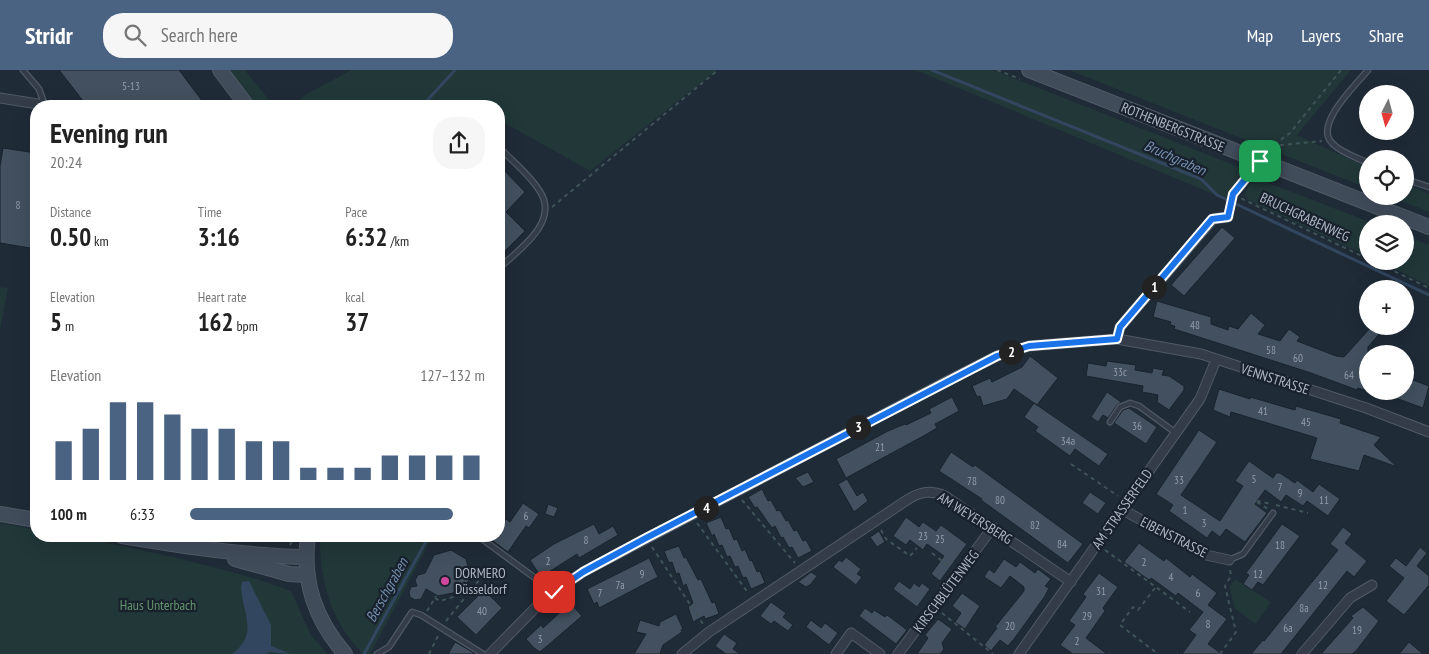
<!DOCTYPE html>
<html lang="en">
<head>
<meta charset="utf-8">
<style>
  body { margin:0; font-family:"PT Sans Narrow",sans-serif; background:#f6f6f6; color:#222; height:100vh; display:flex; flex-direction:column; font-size:19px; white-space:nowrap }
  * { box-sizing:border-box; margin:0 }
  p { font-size:16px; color:#767676 }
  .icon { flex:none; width:28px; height:28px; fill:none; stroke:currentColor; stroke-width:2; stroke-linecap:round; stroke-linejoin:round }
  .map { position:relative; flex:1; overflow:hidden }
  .details { position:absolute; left:30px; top:30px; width:475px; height:442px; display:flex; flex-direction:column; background:#fff; border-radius:20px; box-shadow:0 5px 20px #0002 }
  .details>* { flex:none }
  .needle { width:32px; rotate:186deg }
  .buttons { position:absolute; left:1359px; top:15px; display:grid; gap:10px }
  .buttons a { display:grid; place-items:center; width:55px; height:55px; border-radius:50%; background:#fff; box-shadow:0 5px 20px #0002; font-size:25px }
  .pin { position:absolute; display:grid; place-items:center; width:42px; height:42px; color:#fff; margin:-21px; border-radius:10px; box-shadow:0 2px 8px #0006 }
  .km { position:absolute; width:25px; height:25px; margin:-12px; border-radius:50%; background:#222; color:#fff; font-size:14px; line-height:25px; text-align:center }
  .round { display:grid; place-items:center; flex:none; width:52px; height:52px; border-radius:20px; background:#f6f6f6 }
  .summary { display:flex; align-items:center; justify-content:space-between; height:85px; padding:0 20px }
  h1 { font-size:28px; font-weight:700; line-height:38px }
  .figures { display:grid; grid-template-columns:repeat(3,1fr); gap:8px; height:85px; padding:5px 20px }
  .figures div { display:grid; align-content:center }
  .figures b { font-size:25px; font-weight:700 }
  .figures small { font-size:14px; font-weight:400 }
  .figures p { font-size:14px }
  .chart { height:140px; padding:10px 20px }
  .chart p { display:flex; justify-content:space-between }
  .chart svg { width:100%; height:90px; margin-top:5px; stroke:#4b6383; stroke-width:6 }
  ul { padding:0 20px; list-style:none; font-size:16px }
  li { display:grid; grid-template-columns:80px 60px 1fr; align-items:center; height:38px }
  li i { height:12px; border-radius:6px; background:#4b6383 }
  header { display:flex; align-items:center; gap:30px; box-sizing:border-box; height:70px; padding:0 25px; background:#4b6383; color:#fff }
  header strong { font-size:24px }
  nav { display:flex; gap:28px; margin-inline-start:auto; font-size:18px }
  .search { width:350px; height:45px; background:#f6f6f6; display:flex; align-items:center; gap:12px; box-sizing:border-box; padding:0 18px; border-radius:20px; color:#767676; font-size:19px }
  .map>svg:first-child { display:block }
</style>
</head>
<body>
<header>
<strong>Stridr</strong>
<div class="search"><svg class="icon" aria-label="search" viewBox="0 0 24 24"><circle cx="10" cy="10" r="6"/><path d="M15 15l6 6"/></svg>Search here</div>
<nav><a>Map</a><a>Layers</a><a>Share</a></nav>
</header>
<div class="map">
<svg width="1429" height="584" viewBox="0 0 1429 584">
  <rect width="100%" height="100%" fill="#1f2b37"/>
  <path fill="#213738" d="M 225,0 L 245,0 L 274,36 L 252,36 Z
    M 352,0 L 454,0 L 420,36 L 293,36 L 306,24 Z
    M 456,0 L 717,0 L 590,101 L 506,54 L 499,60 L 499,36 L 423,36 Z
    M 915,0 L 993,0 L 1252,102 L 1225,129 Z
    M 1069,0 L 1351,0 L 1297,65 L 1367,97 L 1367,118 Z
    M 1253,107 L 1375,154 L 1368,154 L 1367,186 L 1248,130 L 1244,125 Z
    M 1405,113 L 1429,124 L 1429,142 L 1389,126 L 1405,126 Z
    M 1405,165 L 1429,175 L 1429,216 L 1379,191 L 1405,191 Z
    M 0,217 L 8,218 L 0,261 Z
    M 0,453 L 36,460 L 36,466 C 83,466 127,477 173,487 C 213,497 252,506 291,521 L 311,565 L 328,584 L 0,584 Z
    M 320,466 L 433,466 L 370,584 L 363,584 C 331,552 319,510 320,466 Z
    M 1235,509 L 1271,532 L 1256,554 L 1235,539 L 1229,517 Z"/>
  <path fill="#32475f" d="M 249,511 L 271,555 L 271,576 L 291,584 L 269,582 L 266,584 L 232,584 C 259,563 243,546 241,517 L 242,512 Z"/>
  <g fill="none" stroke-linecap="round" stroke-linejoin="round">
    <path stroke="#32475f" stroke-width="3" d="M 932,0 L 1201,109 L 1217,125 L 1429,225
      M 422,36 L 455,0
      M 364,584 L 429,466"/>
  </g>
  <path fill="#42505f" stroke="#1a232e" d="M 59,0 L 179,0 L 206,36 L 87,36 Z
    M 3,78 L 36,83 L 36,179 L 0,173 L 0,96 Z
    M 499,95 L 525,122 L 506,142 L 525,161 L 499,187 Z
    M 1222,157 L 1235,168 L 1184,226 L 1171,215 Z
    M 1157,231 L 1211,247 L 1211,254 L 1228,260 L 1229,256 L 1238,259 L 1251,243 L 1265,255 L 1258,264 L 1280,271 L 1289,259 L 1300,267 L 1297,271 L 1336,286 L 1344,287 L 1372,256 L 1380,263 L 1368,277 L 1368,321 L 1358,318 L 1357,320 L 1311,303 L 1174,259 L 1175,256 L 1170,255 L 1171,252 L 1153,247 Z
    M 1030,286 L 1058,308 L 1037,335 L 1014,319 L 1007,329 L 983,336 L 980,326 L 977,327 L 972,316 L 990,308 L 992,312 L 1022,297 Z
    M 1107,291 L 1136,295 L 1135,300 L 1152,303 L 1153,298 L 1164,300 L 1162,305 L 1169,306 L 1184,316 L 1184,320 L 1169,340 L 1157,332 L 1158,325 L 1142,322 L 1143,316 L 1086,306 L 1088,293 L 1106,296 Z
    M 1405,307 L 1429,316 L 1423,338 L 1379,322 L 1405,321 Z
    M 1219,319 L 1250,329 L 1250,327 L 1295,340 L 1296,336 L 1341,349 L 1340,353 L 1381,367 L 1374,375 L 1397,397 L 1364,385 L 1359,401 L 1310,389 L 1317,368 L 1231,342 L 1230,347 L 1213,340 Z
    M 1107,322 L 1121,332 L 1117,335 L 1108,348 L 1103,345 L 1098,352 L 1091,347 Z
    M 952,327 L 959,341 L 935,354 L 937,358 L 927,364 L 846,408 L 836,389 L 888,361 L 905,354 L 906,355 L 931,343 L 929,339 Z
    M 1034,333 L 1108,384 L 1099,396 L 1075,379 L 1070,386 L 1035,361 L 1038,357 L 1024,347 Z
    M 1129,338 L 1157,357 L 1146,374 L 1114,353 L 1123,340 Z
    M 1199,360 L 1217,372 L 1181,425 L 1220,451 L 1243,416 L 1235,411 L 1249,391 L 1273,408 L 1276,403 L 1280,403 L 1295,413 L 1297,410 L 1313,422 L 1319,414 L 1340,429 L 1328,446 L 1307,431 L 1303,436 L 1286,425 L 1281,432 L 1265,420 L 1255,434 L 1267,443 L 1245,472 L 1226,459 L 1220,467 L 1212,461 L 1207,468 L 1169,441 L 1173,435 L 1156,424 Z
    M 951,382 L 973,397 L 975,395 L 986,403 L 1083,474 L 1068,493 L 981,430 L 982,429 L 939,401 Z
    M 808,402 L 814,412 L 803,417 L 795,408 Z
    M 847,409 L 857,426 L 863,422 L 868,431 L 854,442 L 838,414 Z
    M 762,419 L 768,431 L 771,430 L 777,441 L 780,440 L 786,451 L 788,450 L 794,461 L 797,460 L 803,471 L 806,470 L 812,481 L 798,488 L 792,477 L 789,478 L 783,467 L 781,468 L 775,456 L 772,458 L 757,437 L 755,438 L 748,427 Z
    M 1090,422 L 1106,433 L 1098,444 L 1082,433 Z
    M 523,433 L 539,444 L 529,458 L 526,456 L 508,482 L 486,466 L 499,466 L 499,459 L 506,449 L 510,452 Z
    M 548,434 L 558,438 L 554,447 L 545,444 Z
    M 721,447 L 726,459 L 729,458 L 734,470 L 737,469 L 742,481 L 745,479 L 750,491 L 752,490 L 757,502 L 760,501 L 765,513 L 751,519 L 746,507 L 743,508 L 738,496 L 735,497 L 730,486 L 727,487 L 722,475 L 719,476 L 714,464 L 712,466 L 706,453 Z
    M 906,447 L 919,457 L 923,452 L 936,461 L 941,455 L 967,474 L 940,511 L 931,504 L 944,486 L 927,474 L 923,480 L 910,470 L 906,475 L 893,466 Z
    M 594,454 L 599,464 L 613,456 L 618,465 L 579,488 L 577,484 L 541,507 L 530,490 L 554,474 Z
    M 1282,454 L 1300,466 L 1263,515 L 1258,512 L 1252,520 L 1243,514 L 1249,505 L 1246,503 Z
    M 1343,457 L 1352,464 L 1345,473 L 1367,491 L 1354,507 L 1347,501 L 1281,584 L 1251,584 L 1263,570 L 1264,571 L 1338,480 L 1330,474 Z
    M 879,461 L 885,472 L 877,477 L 870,467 Z
    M 1139,473 L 1164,491 L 1166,488 L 1190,507 L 1192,504 L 1217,523 L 1208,535 L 1227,549 L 1208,574 L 1222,584 L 1182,584 L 1196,565 L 1189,560 L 1203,542 L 1178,523 L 1176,526 L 1151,508 L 1149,510 L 1124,492 Z
    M 679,476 L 684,488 L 686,487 L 698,510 L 701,509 L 712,533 L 715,532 L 719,544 L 705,549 L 704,546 L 693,552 L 688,537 L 693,533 L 686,514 L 683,516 L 679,503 L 676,504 L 672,492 L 669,493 L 664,481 Z
    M 1420,477 L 1427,483 L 1417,496 L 1429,506 L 1429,515 L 1404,545 L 1386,531 L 1404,508 L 1389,496 L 1396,488 L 1406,496 Z
    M 451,480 L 466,489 L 471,506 L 463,521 L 438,526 L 426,519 L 421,529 L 415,530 L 410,527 L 409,522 L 411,517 L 417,516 L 415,510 L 418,505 L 425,503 L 434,485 Z
    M 846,487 L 861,499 L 857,504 L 862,507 L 856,515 L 833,497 L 839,490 L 842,492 Z
    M 649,488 L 658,507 L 599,538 L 597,532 L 594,534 L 587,519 Z
    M 1004,489 L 1016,497 L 1020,492 L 1035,503 L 1038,499 L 1051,509 L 1045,516 L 1049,518 L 1045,526 L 1014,569 L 1008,576 L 1000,570 L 991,581 L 984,575 L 997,558 L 995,557 L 1024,521 L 1024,517 L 1010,506 L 1001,518 L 984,507 L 989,499 L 994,503 Z
    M 811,502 L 817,506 L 811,514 L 806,517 L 798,512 Z
    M 1099,503 L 1118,517 L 1103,538 L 1105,541 L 1086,568 L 1107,584 L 1073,584 L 1060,575 L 1075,555 L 1069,551 L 1086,527 L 1083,524 Z
    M 899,511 L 910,519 L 914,513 L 919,517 L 922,513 L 930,519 L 917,537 L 893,519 Z
    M 484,520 L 502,538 L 476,565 L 457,547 Z
    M 962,523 L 980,536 L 965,559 L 955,552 L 961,543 L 952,536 Z
    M 771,532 L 786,543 L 783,547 L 793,555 L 788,561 L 774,551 L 771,554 L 760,546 Z
    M 570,533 L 582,546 L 540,582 L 534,578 L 526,569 L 541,555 L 543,558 Z
    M 1363,537 L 1379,551 L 1356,581 L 1352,584 L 1321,584 L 1353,548 L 1351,546 Z
    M 865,538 L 872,543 L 874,540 L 885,547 L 887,545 L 907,560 L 896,574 L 859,546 Z
    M 676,544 L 683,559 L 681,560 L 682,562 L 663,575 L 660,584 L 634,584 L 646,564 L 636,562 L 640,550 L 659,556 L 660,552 Z
    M 938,549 L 952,559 L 942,573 L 944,579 L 940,584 L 917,584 L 928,568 L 925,565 Z
    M 811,550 L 821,558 L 825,553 L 838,563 L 829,575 L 806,557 Z
    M 724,564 L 737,573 L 733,579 L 740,584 L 726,584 L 715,576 Z
    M 455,572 L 469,580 L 475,584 L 448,584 Z
    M 1409,572 L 1423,584 L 1399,584 Z"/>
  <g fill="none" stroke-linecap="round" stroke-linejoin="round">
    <g stroke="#505a66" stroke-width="7">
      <path id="lane" d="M 23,0 L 39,19 L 45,36
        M 499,77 C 512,91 529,104 539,120 C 561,151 519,180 499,198
        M 1368,93 C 1356,87 1342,83 1333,74 C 1312,56 1356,15 1368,0
        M 1405,109 L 1429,117
        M 1110,352 L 1120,337 L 1130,333 L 1139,336 L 1176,363
        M 478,466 L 554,522
        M 1229,490 L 1243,484 L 1273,443
        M 377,584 L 389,577 L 412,542 L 421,545 L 483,584"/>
    </g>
    <g stroke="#505a66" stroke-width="11">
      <path id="street" d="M 0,28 L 44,35
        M 1117,269 L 1120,257 L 1213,149 L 1228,147
        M 1121,439 L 1206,485 L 1229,490
        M 490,584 L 542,531 L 583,502 L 947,311 L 997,286 L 1029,276 L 1117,269 L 1201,284 L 1366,338 L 1429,362
        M 682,584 L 709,562 L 907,430 C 921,421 931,420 945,426 L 1071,512
        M 836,584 L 851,563 L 880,584
        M 898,584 L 993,457
        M 1019,584 L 1200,329 L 1216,290
        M 1302,584 L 1350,528 L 1372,515"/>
    </g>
    <g stroke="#505a66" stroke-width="16">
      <path id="secondary" d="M 220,0 L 247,36
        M 1029,0 L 1429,157
        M 0,444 L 36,450
        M 122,466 C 183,476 244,486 306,487
        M 308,466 C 302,512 315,549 345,584
        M 235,489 L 289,504 L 306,505"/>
    </g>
    <path stroke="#3f5456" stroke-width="2" stroke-dasharray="4 4" stroke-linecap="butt" d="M 997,0 L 1020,9
      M 1272,76 L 1322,71
      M 1268,79 L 1290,63 L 1341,0
      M 1234,125 L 1368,189
      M 552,137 L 718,0
      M 1230,137 L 1233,124 L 1252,102
      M 1373,191 L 1429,218
      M 1071,394 L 1118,426
      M 742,430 L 795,493
      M 1257,432 L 1268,439
      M 1252,434 L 1254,436 L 1258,431 L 1271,434
      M 1276,435 L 1308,443
      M 697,453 L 749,524
      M 881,460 L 886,469 L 910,486 L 917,478
      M 290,475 L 295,466
      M 652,477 L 703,554
      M 1105,480 L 1190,542
      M 932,483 L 951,498
      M 1155,518 L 1138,540 L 1133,537 L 1120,555 L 1158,584
      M 435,528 L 440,531 L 466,523
      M 427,541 L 436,526
      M 942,543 L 993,584
      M 446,551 L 480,509
      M 429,584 L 438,566
      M 1220,584 L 1236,562 L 1225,516 L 1231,506 L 1230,499"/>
    <use href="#lane" stroke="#333c48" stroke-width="4.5"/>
    <use href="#street" stroke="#333c48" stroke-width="9"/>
    <use href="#secondary" stroke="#414c5b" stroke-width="14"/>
  </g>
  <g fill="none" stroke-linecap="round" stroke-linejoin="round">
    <g stroke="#fff" stroke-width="10">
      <path id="route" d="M 554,522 L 583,502 L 646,468 L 997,286 L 1029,276 L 1117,269 L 1120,257 L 1212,149 L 1228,147 L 1233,124 L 1260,91"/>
    </g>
    <use href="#route" stroke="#1a73e8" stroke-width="6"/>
  </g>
  <circle fill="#d1479c" stroke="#18212c" stroke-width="2" cx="445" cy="511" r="5"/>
  <g text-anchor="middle" stroke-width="4.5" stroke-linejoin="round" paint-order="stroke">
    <g font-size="11" fill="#929dac">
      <text x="131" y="20">5-13</text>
      <text x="18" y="139">8</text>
      <text x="1195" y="259">48</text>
      <text x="1271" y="284">58</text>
      <text x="1298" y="292">60</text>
      <text x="1120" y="306">33c</text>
      <text x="1349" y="309">64</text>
      <text x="1263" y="345">41</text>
      <text x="1306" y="356">45</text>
      <text x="1137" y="360">36</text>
      <text x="1068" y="375">34a</text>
      <text x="880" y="381">21</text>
      <text x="1254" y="413">5</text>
      <text x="1179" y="414">33</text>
      <text x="972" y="415">78</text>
      <text x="1280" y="421">7</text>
      <text x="1300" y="427">9</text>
      <text x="1000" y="434">80</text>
      <text x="1324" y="434">11</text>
      <text x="1185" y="444">1</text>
      <text x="526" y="450">6</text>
      <text x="1204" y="457">3</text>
      <text x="1035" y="459">82</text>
      <text x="923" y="470">23</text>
      <text x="940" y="473">25</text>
      <text x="586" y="474">8</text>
      <text x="1062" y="478">84</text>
      <text x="1280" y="479">18</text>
      <text x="548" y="495">2</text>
      <text x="1144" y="496">2</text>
      <text x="642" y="508">9</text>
      <text x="1258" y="508">12</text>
      <text x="1171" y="511">4</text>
      <text x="620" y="519">7a</text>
      <text x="1323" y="519">12</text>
      <text x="1101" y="525">31</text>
      <text x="600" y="527">7</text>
      <text x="1198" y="527">6</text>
      <text x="1304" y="542">8a</text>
      <text x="482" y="545">40</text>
      <text x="1087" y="550">29</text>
      <text x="1208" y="558">8</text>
      <text x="1010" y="560">20</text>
      <text x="1288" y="562">6a</text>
      <text x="1357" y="564">19</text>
      <text x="540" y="573">3</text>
      <text x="1077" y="575">2</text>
    </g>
    <g font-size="14" fill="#adb7c5" stroke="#18212c">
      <text transform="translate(1173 57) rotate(22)" y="5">ROTHENBERGSTRASSE</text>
      <text transform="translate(1305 147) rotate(25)" y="5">BRUCHGRABENWEG</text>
      <text transform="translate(1275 309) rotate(18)" y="5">VENNSTRASSE</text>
      <text transform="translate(1122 439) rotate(-55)" y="5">AM STRASSERFELD</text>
      <text transform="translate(975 448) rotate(32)" y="5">AM WEYERSBERG</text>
      <text transform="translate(1174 467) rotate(27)" y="5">EIBENSTRASSE</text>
      <text transform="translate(946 521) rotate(-53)" y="5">KIRSCHBLÜTENWEG</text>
    </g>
    <g font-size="14" fill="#adb7c5" stroke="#18212c" text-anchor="start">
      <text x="455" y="508">DORMERO<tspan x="455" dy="16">Düsseldorf</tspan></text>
    </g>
    <g font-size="14" fill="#64956d" stroke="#18212c">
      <text x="158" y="540">Haus Unterbach</text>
    </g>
    <g font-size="15" font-style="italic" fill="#748fae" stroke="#18212c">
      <text transform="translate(1175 88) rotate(24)" y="5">Bruchgraben</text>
      <text transform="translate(387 520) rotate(-61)" y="5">Berschgraben</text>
    </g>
  </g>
</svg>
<div class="buttons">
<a><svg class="needle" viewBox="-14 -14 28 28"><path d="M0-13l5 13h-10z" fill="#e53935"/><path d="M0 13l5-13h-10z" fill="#767676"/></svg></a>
<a><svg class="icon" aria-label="locate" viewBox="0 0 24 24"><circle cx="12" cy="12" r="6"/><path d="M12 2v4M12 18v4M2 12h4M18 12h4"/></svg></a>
<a><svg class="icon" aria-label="layers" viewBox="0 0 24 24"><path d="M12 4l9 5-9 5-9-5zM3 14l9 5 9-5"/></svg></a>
<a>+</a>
<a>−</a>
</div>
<div class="pin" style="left:1260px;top:91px;background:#1e9e55"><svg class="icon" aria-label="arrive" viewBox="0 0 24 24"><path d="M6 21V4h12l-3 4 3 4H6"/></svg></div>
<div class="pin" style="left:554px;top:522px;background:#d93025"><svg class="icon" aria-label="check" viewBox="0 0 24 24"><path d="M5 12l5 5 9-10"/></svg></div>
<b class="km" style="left:1154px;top:217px">1</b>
<b class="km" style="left:1011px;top:282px">2</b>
<b class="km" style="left:858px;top:357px">3</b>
<b class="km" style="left:706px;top:438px">4</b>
<section class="details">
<div class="summary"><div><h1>Evening run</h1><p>20:24</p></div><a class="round"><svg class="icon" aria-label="share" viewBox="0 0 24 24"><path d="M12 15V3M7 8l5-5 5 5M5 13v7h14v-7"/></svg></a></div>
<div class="figures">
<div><p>Distance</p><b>0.50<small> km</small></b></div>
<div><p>Time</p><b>3:16</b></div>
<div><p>Pace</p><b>6:32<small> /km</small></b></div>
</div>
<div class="figures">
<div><p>Elevation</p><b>5<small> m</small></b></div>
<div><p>Heart rate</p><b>162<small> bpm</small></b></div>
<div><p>kcal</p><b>37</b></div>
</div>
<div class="chart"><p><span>Elevation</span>127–132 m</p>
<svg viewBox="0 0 160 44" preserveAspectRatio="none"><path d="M5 44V25M15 44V19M25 44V6M35 44V6M45 44V12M55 44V19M65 44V19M75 44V25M85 44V25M95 44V38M105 44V38M115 44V38M125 44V32M135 44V32M145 44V32M155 44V32"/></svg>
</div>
<ul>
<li><b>100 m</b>6:33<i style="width:89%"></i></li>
</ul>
</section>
</div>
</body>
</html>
